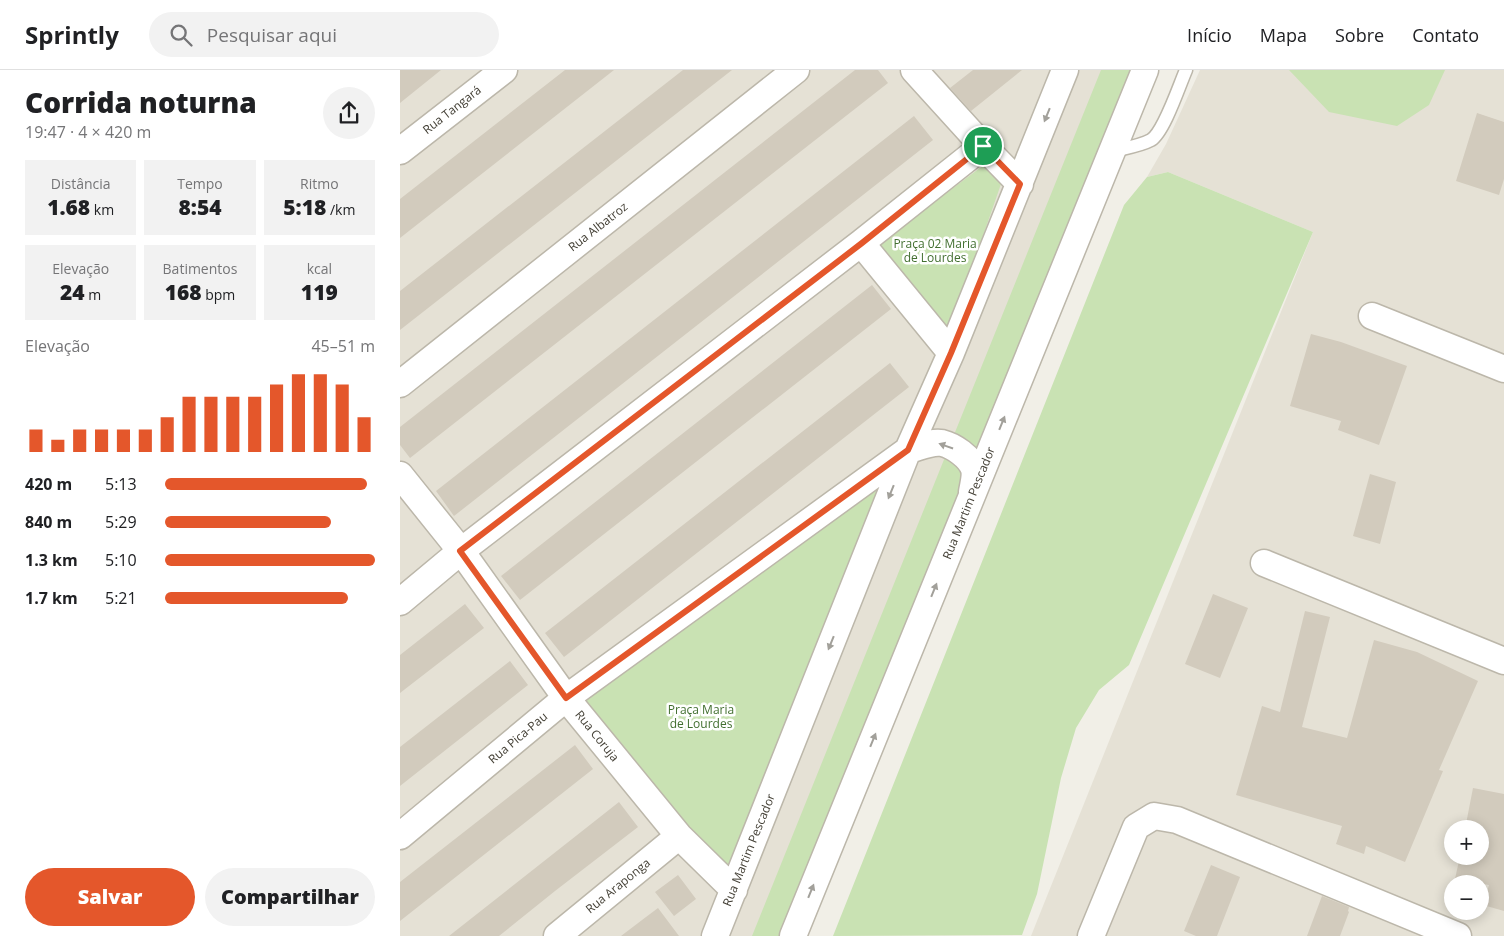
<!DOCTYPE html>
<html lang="pt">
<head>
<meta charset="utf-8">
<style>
  body { margin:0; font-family:"Open Sans",sans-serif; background:#f2f2f2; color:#202124; height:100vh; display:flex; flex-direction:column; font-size:19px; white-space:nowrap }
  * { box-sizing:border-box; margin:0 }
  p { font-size:16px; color:#757577 }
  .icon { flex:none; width:28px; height:28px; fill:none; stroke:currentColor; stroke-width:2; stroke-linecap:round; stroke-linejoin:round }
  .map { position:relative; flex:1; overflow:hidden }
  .details { display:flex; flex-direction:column; background:#fff; width:400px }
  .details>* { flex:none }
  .buttons { position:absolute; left:1044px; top:750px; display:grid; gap:10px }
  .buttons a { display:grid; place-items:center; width:45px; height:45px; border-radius:50%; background:#fff; box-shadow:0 2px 12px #0003; font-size:25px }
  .pin { position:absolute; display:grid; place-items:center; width:42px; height:42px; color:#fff; margin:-21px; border:2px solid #fff; border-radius:50%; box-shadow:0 1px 5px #0007 }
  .round { display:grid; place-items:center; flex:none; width:52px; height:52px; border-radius:26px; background:#f2f2f2 }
  .overview { display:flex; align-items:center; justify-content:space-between; height:85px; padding:0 25px }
  h1 { font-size:28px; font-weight:800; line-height:38px }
  .metrics { display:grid; grid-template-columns:repeat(3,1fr); gap:8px; height:85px; padding:5px 25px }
  .metrics div { display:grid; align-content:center; border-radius:0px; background:#f2f2f2; text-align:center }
  .metrics b { font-size:21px; font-weight:800 }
  .metrics small { font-size:14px; font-weight:400 }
  .metrics p { font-size:14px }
  .chart { height:140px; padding:10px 25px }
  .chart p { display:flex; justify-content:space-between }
  .chart svg { width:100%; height:90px; margin-top:5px; stroke:#e4572b; stroke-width:6 }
  .action { display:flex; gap:10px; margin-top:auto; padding:10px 25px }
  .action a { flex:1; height:58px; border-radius:30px; background:#e4572b; color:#fff; font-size:20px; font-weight:800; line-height:58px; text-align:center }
  .action a+a { background:#f2f2f2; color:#202124 }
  ul { padding:0 25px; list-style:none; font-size:16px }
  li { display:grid; grid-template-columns:80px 60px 1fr; align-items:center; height:38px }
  li i { height:12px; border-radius:6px; background:#e4572b }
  header { display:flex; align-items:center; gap:30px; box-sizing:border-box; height:70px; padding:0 25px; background:#fff; border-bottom:1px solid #e0e0e0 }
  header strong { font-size:24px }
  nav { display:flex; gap:28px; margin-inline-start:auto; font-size:18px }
  .search { width:350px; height:45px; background:#f2f2f2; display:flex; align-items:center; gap:12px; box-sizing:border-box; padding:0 18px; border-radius:28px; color:#757577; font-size:19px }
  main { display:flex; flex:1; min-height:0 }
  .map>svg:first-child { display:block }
</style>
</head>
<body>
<header>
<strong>Sprintly</strong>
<div class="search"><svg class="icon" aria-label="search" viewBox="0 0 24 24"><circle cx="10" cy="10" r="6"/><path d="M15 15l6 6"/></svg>Pesquisar aqui</div>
<nav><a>Início</a><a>Mapa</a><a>Sobre</a><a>Contato</a></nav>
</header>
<main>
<section class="details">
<div class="overview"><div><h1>Corrida noturna</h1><p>19:47 · 4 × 420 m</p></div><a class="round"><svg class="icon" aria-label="share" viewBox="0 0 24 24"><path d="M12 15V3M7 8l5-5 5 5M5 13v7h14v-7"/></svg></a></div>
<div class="metrics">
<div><p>Distância</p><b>1.68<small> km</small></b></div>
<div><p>Tempo</p><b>8:54</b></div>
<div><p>Ritmo</p><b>5:18<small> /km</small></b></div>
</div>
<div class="metrics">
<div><p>Elevação</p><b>24<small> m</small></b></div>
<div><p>Batimentos</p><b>168<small> bpm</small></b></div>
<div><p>kcal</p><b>119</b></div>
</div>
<div class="chart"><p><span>Elevação</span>45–51 m</p>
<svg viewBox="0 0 160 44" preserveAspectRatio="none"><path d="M5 44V33M15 44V38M25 44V33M35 44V33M45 44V33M55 44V33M65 44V27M75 44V17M85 44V17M95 44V17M105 44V17M115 44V11M125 44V6M135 44V6M145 44V11M155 44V27"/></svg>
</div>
<ul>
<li><b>420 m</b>5:13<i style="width:96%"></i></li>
<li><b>840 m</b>5:29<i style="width:79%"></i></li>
<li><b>1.3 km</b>5:10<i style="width:100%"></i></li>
<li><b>1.7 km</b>5:21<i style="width:87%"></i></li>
</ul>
<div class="action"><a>Salvar</a><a>Compartilhar</a></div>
</section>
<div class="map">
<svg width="1104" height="866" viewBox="0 0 1104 866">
  <rect width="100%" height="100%" fill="#f1efe7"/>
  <path fill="#e5e1d5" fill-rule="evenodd" d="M 0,0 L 723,0 L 364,866 L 0,866 Z
    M 800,0 L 1104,0 L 1104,866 L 631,866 L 913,162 L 768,102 L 747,107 L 766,74 ZM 1052,759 L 1080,759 L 1080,786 L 1052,786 ZM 1052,814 L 1080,814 L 1080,841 L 1052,841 Z"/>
  <path fill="#c9e2b3" d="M 701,0 L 736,0 L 381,866 L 352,866 Z
    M 889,0 L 1045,0 L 1029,35 L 997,56 L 929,42 Z
    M 584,95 L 601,114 L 550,261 L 478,174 Z
    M 768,102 L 913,162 L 729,595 L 699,620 L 676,658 L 661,708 L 637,824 L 622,865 L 433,866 L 724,135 L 747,107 Z
    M 503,386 L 334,816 L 169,629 Z"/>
  <path fill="#d2cbbd" d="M 0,0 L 41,0 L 0,33 Z
    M 165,0 L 214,0 L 0,168 L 0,129 Z
    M 283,0 L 332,0 L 0,260 L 0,221 Z
    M 455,0 L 478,0 L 488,13 L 10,388 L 0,375 L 0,357 Z
    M 573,0 L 622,0 L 571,41 L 550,18 Z
    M 1077,43 L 1104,52 L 1104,109 L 1099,125 L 1056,111 Z
    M 514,46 L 533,70 L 54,446 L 36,421 Z
    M 472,215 L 491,239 L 120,530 L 101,506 Z
    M 911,264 L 941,272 L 1007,296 L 979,375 L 938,360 L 941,351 L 890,336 Z
    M 490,293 L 509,317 L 164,587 L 145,563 Z
    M 970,404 L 996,412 L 980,474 L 953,466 Z
    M 813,524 L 848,538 L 820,608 L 785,594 Z
    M 65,534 L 84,558 L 0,623 L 0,585 Z
    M 905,541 L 930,547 L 902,657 L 947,668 L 974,570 L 1017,582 L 1078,611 L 1039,700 L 1043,701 L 1005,792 L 966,776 L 964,784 L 936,774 L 942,756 L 836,725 L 862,636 L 880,642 Z
    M 110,591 L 128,615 L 0,716 L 0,677 Z
    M 175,675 L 193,699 L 0,851 L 0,812 Z
    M 1073,718 L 1104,724 L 1104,841 L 1083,835 L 1089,815 L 1055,809 L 1060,786 L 1080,786 L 1080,759 L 1065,759 Z
    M 219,732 L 238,757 L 155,821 L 99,866 L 49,866 Z
    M 811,795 L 840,807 L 817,866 L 796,866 L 784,861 Z
    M 278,805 L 296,829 L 274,846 L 255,822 Z
    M 922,826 L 949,837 L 948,841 L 949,842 L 940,866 L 907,866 Z
    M 258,838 L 279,866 L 221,866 L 246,847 Z"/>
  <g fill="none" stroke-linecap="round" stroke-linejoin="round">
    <g stroke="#bcb7aa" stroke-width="15">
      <path id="lane" d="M 713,81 C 725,78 740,76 751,70 C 764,62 779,16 786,0"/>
    </g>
    <g stroke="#bcb7aa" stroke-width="29">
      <path id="street" d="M 514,0 L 583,76
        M 0,81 L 104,0
        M 461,173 L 551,283
        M 972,246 L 1104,299
        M 0,314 L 396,0
        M 0,405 L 61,481 L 166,628 L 279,766 L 334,820
        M 864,493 L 1104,591
        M 0,532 L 61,481 L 461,173 L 583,76 L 620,114
        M 0,766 L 166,628 L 508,380 C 518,378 531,371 542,373 C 554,376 570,387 574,399 C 576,406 573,415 572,422
        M 157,866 L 279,766
        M 315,866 L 508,380 L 551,283 L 665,0
        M 393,866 L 745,0
        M 691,866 L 736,757 L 754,746 L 777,750 L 1058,866"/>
    </g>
    <use href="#lane" stroke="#fff" stroke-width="12"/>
    <use href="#street" stroke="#fff" stroke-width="26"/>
  </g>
  <defs><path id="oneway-solid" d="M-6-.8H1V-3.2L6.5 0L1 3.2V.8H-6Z" transform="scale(1.25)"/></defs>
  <g fill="#a2a09a">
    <use href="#oneway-solid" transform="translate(647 45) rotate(112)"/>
    <use href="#oneway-solid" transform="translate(602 353) rotate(-68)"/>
    <use href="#oneway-solid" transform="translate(546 376) rotate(-161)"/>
    <use href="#oneway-solid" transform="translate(491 422) rotate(112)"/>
    <use href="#oneway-solid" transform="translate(534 520) rotate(-68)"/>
    <use href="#oneway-solid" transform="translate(431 573) rotate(112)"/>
    <use href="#oneway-solid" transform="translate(473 670) rotate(-68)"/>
    <use href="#oneway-solid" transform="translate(411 821) rotate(-68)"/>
  </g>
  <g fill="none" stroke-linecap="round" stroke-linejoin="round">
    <g stroke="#fff" stroke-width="10">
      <path id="route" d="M 583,76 L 620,114 L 551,283 L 508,380 L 166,628 L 60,481 L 462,173 Z"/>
    </g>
    <use href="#route" stroke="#e4572b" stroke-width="6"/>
  </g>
  <g text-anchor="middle" stroke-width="5" stroke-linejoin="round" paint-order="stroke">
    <g font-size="12" fill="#444036" stroke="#fff">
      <text transform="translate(52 40) rotate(-38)" y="4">Rua Tangará</text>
      <text transform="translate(198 157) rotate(-38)" y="4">Rua Albatroz</text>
      <text transform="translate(569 433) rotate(-68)" y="4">Rua Martim Pescador</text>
      <text transform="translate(197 666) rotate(51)" y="4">Rua Coruja</text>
      <text transform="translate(118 668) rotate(-40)" y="4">Rua Pica-Pau</text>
      <text transform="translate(349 780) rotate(-68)" y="4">Rua Martim Pescador</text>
      <text transform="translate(218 816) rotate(-39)" y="4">Rua Araponga</text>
    </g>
    <g font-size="12" fill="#426f30" stroke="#fff">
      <text x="535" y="178">Praça 02 Maria<tspan x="535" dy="14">de Lourdes</tspan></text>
      <text x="301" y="644">Praça Maria<tspan x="301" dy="14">de Lourdes</tspan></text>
    </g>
  </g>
</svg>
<div class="buttons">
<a>+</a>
<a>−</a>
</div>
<div class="pin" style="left:583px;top:76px;background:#1e9e55"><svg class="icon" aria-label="arrive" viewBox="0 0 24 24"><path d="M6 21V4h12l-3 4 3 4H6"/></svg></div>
</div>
</main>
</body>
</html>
